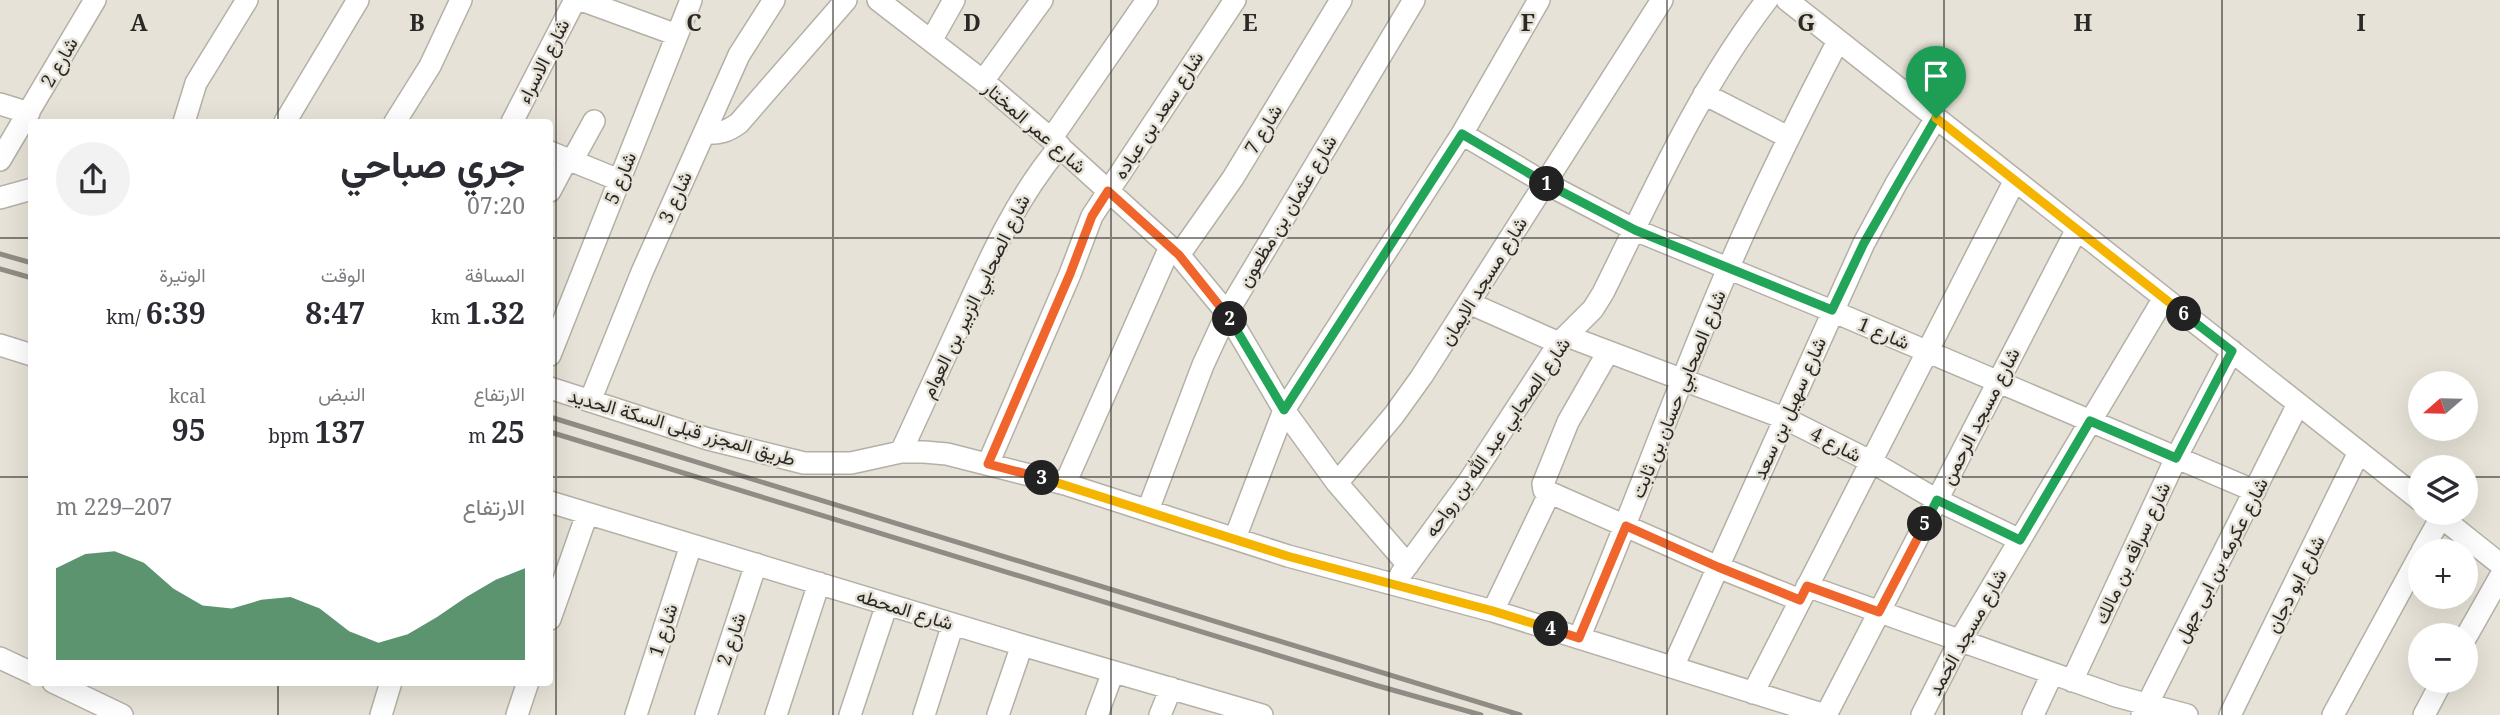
<!DOCTYPE html>
<html lang="ar">
<head>
<meta charset="utf-8">
<style>
  body { margin:0; font-family:"Noto Serif",Vazirmatn,serif; background:#f2f2f3; color:#2b2b33; direction:rtl; height:100vh; display:flex; flex-direction:column; font-size:26px; white-space:nowrap }
  * { box-sizing:border-box; margin:0 }
  p { font-size:23px; color:#7c7c81 }
  .icon { flex:none; width:38px; height:38px; fill:none; stroke:currentColor; stroke-width:2; stroke-linecap:round; stroke-linejoin:round }
  .map { position:relative; flex:1; overflow:hidden; direction:ltr }
  .panel { position:absolute; left:28px; top:119px; width:525px; height:567px; display:flex; flex-direction:column; background:#fff; border-radius:7px; box-shadow:0 7px 28px #0002; direction:rtl }
  .panel>* { flex:none }
  .needle { width:46px; rotate:250deg }
  .buttons { position:absolute; left:2408px; top:371px; display:grid; gap:14px }
  .buttons a { display:grid; place-items:center; width:70px; height:70px; border-radius:50%; background:#fff; box-shadow:0 7px 28px #0002; font-size:35px }
  .pin { position:absolute; display:grid; place-items:center; width:60px; height:60px; color:#fff; margin:-72px -30px; border-radius:50% 50% 50% 0; rotate:-45deg; box-shadow:0 0 7px #0007 }
  .pin .icon { rotate:45deg }
  .km { position:absolute; width:35px; height:35px; margin:-18px; border-radius:50%; background:#222; color:#fff; font-size:19px; line-height:35px; text-align:center }
  .round { display:grid; place-items:center; flex:none; width:74px; height:74px; border-radius:37px; background:#f2f2f3 }
  .summary { display:flex; align-items:center; justify-content:space-between; height:119px; padding:0 28px }
  h1 { font-size:38px; font-weight:700; line-height:52px }
  .figures { display:grid; grid-template-columns:repeat(3,1fr); gap:10px; height:119px; padding:7px 28px }
  .figures div { display:grid; align-content:center }
  .figures b { font-size:30px; font-weight:700 }
  .figures small { font-size:19px; font-weight:400 }
  .figures p { font-size:19px }
  .chart { height:196px; padding:14px 28px }
  .chart p { display:flex; justify-content:space-between }
  .chart svg { width:100%; height:126px; margin-top:7px; fill:#1a6735; opacity:.7 }
  .map>svg:first-child { display:block }
</style>
</head>
<body>
<div class="map">
<svg width="2500" height="715" viewBox="0 0 2500 715">
  <rect width="100%" height="100%" fill="#e6e2d7"/>
  <g fill="none" stroke-linecap="round" stroke-linejoin="round">
    <g stroke="#b4b0a6" stroke-width="24">
      <path id="minor" d="M 581,0 L 677,35
        M 878,0 L 983,81 L 1051,139 L 1179,255 L 1227,313 L 1284,410 L 1337,483 L 1408,565
        M 1787,0 L 2420,500
        M 931,41 L 954,0
        M 983,81 L 1042,0
        M 1704,94 L 1788,137
        M 0,104 L 29,113
        M 184,122 L 196,83 L 247,0
        M 285,122 L 358,0
        M 395,122 L 430,66 L 461,0
        M 512,122 L 575,0
        M 704,133 C 719,134 727,132 739,123 L 846,0
        M 1462,134 L 1545,183 L 1635,230 L 1832,311 L 2255,491
        M 1051,139 L 1147,0
        M 550,152 L 619,180
        M 0,160 L 95,0
        M 572,161 L 594,121
        M 550,191 L 567,159
        M 0,198 L 32,189
        M 1179,255 L 1233,178 L 1341,0
        M 1469,303 L 1559,343
        M 1567,336 L 1784,418 L 1870,461 L 1937,500 L 2020,540
        M 0,345 L 32,355
        M 1608,352 L 1568,422 L 1543,484 L 1544,490 L 1718,567 L 1800,600
        M 550,355 L 691,0
        M 550,388 L 708,439 L 804,463 L 851,463 L 901,452 L 924,452 L 947,454 L 1065,484 L 1288,556 L 1493,611 L 1825,715
        M 590,401 L 642,272 L 739,55 L 774,0
        M 901,452 C 922,407 943,361 964,315 C 991,255 1017,197 1060,146
        M 988,464 L 1070,274 L 1092,216 L 1235,0
        M 1337,483 L 1394,415 L 1422,376 L 1662,0
        M 1065,484 L 1170,247
        M 550,502 L 1022,645 L 1262,715
        M 1148,510 L 1203,365 L 1227,313 L 1414,0
        M 2436,513 L 2500,564
        M 1235,538 L 1284,410 L 1462,134 L 1539,0
        M 2422,551 L 2441,517
        M 1401,574 L 1469,481 L 1559,343 L 1593,309 L 1603,293 C 1653,192 1698,90 1767,0
        M 1807,586 L 2116,696 L 2187,715
        M 1493,611 L 1549,494
        M 550,619 L 587,514
        M 2466,637 L 2500,577
        M 1579,638 C 1631,516 1675,391 1728,269 C 1761,192 1799,116 1838,41
        M 0,658 L 32,673
        M 1673,667 L 1864,243 L 1897,182 L 1936,118
        M 2072,681 L 2176,458 L 2232,351
        M 53,682 L 122,715
        M 1753,693 L 2015,180
        M 381,715 L 391,682
        M 517,715 L 528,682
        M 636,715 L 691,545
        M 706,715 L 756,564
        M 776,715 L 819,583
        M 850,715 L 887,604
        M 924,715 L 953,624
        M 998,715 L 1022,645
        M 1097,715 L 1113,672
        M 1160,715 L 1171,688
        M 1826,715 L 2077,229
        M 1922,715 L 1959,642 L 2164,298
        M 2033,715 L 2052,674
        M 2142,715 L 2298,404
        M 2230,715 L 2359,452
        M 2333,715 L 2420,555
        M 2424,715 L 2442,681"/>
    </g>
    <use href="#minor" stroke="#fff" stroke-width="21"/>
    <path stroke="#8e8c84" stroke-width="5" d="M 0,254 L 32,263
      M 0,269 L 32,278
      M 550,417 L 1520,715
      M 550,432 L 1375,685 L 1481,715"/>
  </g>
  <g fill="none" stroke-linecap="round" stroke-linejoin="round">
    <g stroke="#fff" stroke-width="14">
      <path id="split-1" d="M 1547,184 L 1635,230 L 1832,310 L 1864,243 L 1936,118"/>
    </g>
    <g stroke="#fff" stroke-width="14">
      <path id="split-2" d="M 1230,319 L 1284,410 L 1462,134 L 1547,184"/>
    </g>
    <g stroke="#fff" stroke-width="14">
      <path id="split-3" d="M 1042,478 L 988,464 L 1070,274 L 1092,216 L 1108,191 L 1179,255 L 1230,319"/>
    </g>
    <g stroke="#fff" stroke-width="14">
      <path id="split-4" d="M 1042,478 L 1287,556 L 1493,611 L 1551,629"/>
    </g>
    <g stroke="#fff" stroke-width="14">
      <path id="split-5" d="M 1551,629 L 1579,638 L 1626,526 L 1718,567 L 1800,600 L 1807,586 L 1879,612 L 1925,524"/>
    </g>
    <g stroke="#fff" stroke-width="14">
      <path id="split-6" d="M 1925,524 L 1937,500 L 2020,540 L 2090,421 L 2176,458 L 2232,351 L 2184,314"/>
    </g>
    <g stroke="#fff" stroke-width="14">
      <path id="split-7" d="M 1936,118 L 2184,314"/>
    </g>
    <use href="#split-1" stroke="#22a559" stroke-width="9"/>
    <use href="#split-2" stroke="#22a559" stroke-width="9"/>
    <use href="#split-3" stroke="#f0652b" stroke-width="9"/>
    <use href="#split-4" stroke="#f5b400" stroke-width="9"/>
    <use href="#split-5" stroke="#f0652b" stroke-width="9"/>
    <use href="#split-6" stroke="#22a559" stroke-width="9"/>
    <use href="#split-7" stroke="#f5b400" stroke-width="9"/>
  </g>
  <path fill="none" stroke="#2a2925" stroke-width="2" stroke-opacity="0.55" d="M 278,0 L 278,122M 556,0 L 556,715M 833,0 L 833,715M 1111,0 L 1111,715M 1389,0 L 1389,715M 1667,0 L 1667,715M 1944,0 L 1944,715M 2222,0 L 2222,715M 0,238 L 32,238M 550,238 L 2500,238M 0,477 L 32,477M 550,477 L 2420,477M 2466,477 L 2500,477M 278,682 L 278,715"/>
  <g text-anchor="middle" stroke-width="5" stroke-linejoin="round" paint-order="stroke">
    <g font-size="19" fill="#2a2925" stroke="#e6e2d7">
      <text transform="translate(543 61) rotate(-63)" y="7">شارع الاسراء</text>
      <text transform="translate(59 62) rotate(-60)" y="7">شارع 2</text>
      <text transform="translate(1158 115) rotate(-57)" y="7">شارع سعد بن عباده</text>
      <text transform="translate(1035 127) rotate(41)" y="7">شارع عمر المختار</text>
      <text transform="translate(1263 129) rotate(-59)" y="7">شارع 7</text>
      <text transform="translate(620 178) rotate(-68)" y="7">شارع 5</text>
      <text transform="translate(675 197) rotate(-66)" y="7">شارع 3</text>
      <text transform="translate(1287 211) rotate(-59)" y="7">شارع عثمان بن مظعون</text>
      <text transform="translate(1483 281) rotate(-58)" y="7">شارع مسجد الايمان</text>
      <text transform="translate(975 296) rotate(-64)" y="7">شارع الصحابي الزبير بن العوام</text>
      <text transform="translate(1884 333) rotate(23)" y="7">شارع 1</text>
      <text transform="translate(1678 394) rotate(-68)" y="7">شارع الصحابي حسان بن ثابت</text>
      <text transform="translate(1789 408) rotate(-66)" y="7">شارع سهيل بن سعد</text>
      <text transform="translate(1980 416) rotate(-63)" y="7">شارع مسجد الرحمن</text>
      <text transform="translate(682 427) rotate(16)" y="7">طريق المجزر قبلى السكة الحديد</text>
      <text transform="translate(1497 437) rotate(-55)" y="7">شارع الصحابي عبد الله بن رواحه</text>
      <text transform="translate(1836 444) rotate(27)" y="7">شارع 4</text>
      <text transform="translate(2132 553) rotate(-65)" y="7">شارع سراقه بن مالك</text>
      <text transform="translate(2221 560) rotate(-63)" y="7">شارع عكرمه بن ابى جهل</text>
      <text transform="translate(2295 584) rotate(-63)" y="7">شارع ابو دجان</text>
      <text transform="translate(905 609) rotate(17)" y="7">شارع المحطه</text>
      <text transform="translate(663 630) rotate(-72)" y="7">شارع 1</text>
      <text transform="translate(1967 632) rotate(-61)" y="7">شارع مسجد الحمد</text>
      <text transform="translate(731 639) rotate(-72)" y="7">شارع 2</text>
    </g>
  </g>
  <g font-size="23" text-anchor="middle" font-weight="bold" fill="#2a2925" stroke="#e6e2d7" stroke-width="5" stroke-linejoin="round" paint-order="stroke">
    <text x="139" y="31">A</text>
    <text x="417" y="31">B</text>
    <text x="694" y="31">C</text>
    <text x="972" y="31">D</text>
    <text x="1250" y="31">E</text>
    <text x="1528" y="31">F</text>
    <text x="1806" y="31">G</text>
    <text x="2083" y="31">H</text>
    <text x="2361" y="31">I</text>
  </g>
</svg>
<div class="buttons">
<a><svg class="needle" viewBox="-14 -14 28 28"><path d="M0-13l5 13h-10z" fill="#e53935"/><path d="M0 13l5-13h-10z" fill="#7c7c81"/></svg></a>
<a><svg class="icon" aria-label="layers" viewBox="0 0 24 24"><path d="M12 4l9 5-9 5-9-5zM3 14l9 5 9-5"/></svg></a>
<a>+</a>
<a>−</a>
</div>
<div class="pin" style="left:1936px;top:118px;background:#1e9e55"><svg class="icon" aria-label="arrive" viewBox="0 0 24 24"><path d="M6 21V4h12l-3 4 3 4H6"/></svg></div>
<b class="km" style="left:1547px;top:184px">1</b>
<b class="km" style="left:1230px;top:319px">2</b>
<b class="km" style="left:1042px;top:478px">3</b>
<b class="km" style="left:1551px;top:629px">4</b>
<b class="km" style="left:1925px;top:524px">5</b>
<b class="km" style="left:2184px;top:314px">6</b>
<section class="panel">
<div class="summary"><div><h1>جري صباحي</h1><p>07:20</p></div><a class="round"><svg class="icon" aria-label="share" viewBox="0 0 24 24"><path d="M12 15V3M7 8l5-5 5 5M5 13v7h14v-7"/></svg></a></div>
<div class="figures">
<div><p>المسافة</p><b>1.32<small> km</small></b></div>
<div><p>الوقت</p><b>8:47</b></div>
<div><p>الوتيرة</p><b>6:39<small> /km</small></b></div>
</div>
<div class="figures">
<div><p>الارتفاع</p><b>25<small> m</small></b></div>
<div><p>النبض</p><b>137<small> bpm</small></b></div>
<div><p>kcal</p><b>95</b></div>
</div>
<div class="chart"><p><span>الارتفاع</span>207–229 m</p>
<svg viewBox="0 0 160 44" preserveAspectRatio="none"><path d="M0 44V12L10 7L20 6L30 10L40 19L50 25L60 26L70 23L80 22L90 26L100 34L110 38L120 35L130 29L140 22L150 16L160 12V44z"/></svg>
</div>
</section>
</div>
</body>
</html>
